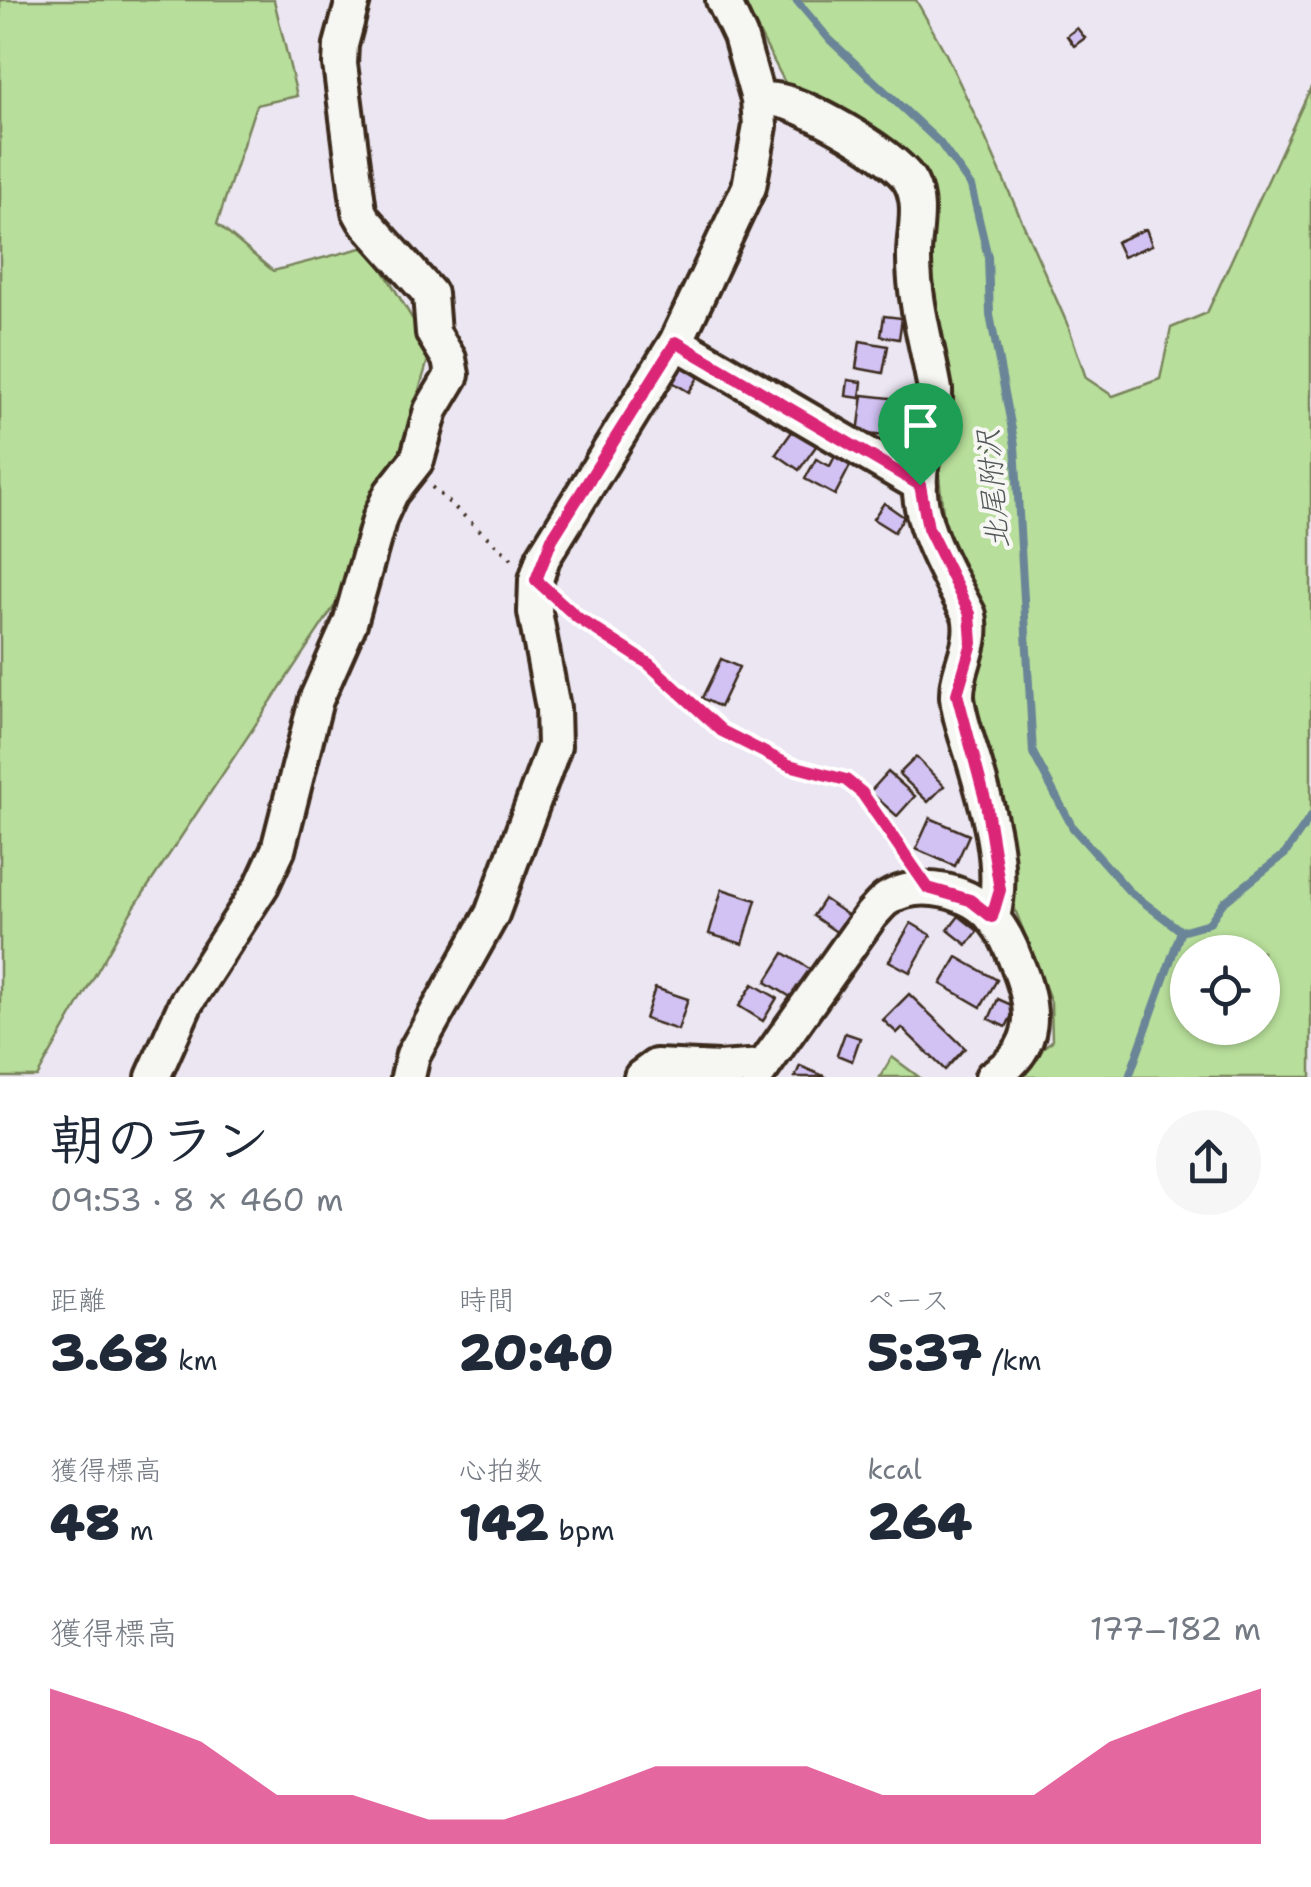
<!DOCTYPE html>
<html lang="ja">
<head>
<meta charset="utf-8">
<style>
  body { margin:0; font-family:"Shantell Sans","Klee One",sans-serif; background:#f6f6f7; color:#1f2937; height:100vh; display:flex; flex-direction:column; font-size:38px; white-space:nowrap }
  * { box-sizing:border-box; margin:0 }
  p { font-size:32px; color:#747a83 }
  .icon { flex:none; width:55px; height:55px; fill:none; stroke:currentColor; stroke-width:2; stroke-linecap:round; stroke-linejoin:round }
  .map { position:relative; height:1077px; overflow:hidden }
  .side { display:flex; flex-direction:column; background:#fff; flex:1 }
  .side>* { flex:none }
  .buttons { position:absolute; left:1170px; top:935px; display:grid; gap:20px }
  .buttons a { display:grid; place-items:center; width:110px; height:110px; border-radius:50%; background:#fff; box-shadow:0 2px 8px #0004; font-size:50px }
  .pin { position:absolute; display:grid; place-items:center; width:85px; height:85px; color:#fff; margin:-102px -42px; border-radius:50% 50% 50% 0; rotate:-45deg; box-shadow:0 0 10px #0007 }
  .pin .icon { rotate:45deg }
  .round { display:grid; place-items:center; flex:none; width:105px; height:105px; border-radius:52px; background:#f6f6f7 }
  .headline { display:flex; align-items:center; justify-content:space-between; height:170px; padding:0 50px }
  h1 { font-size:55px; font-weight:800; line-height:75px }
  .figures { display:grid; grid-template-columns:repeat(3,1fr); gap:15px; height:170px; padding:10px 50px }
  .figures div { display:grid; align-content:center }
  .figures b { font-size:50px; font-weight:800 }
  .figures small { font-size:28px; font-weight:400 }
  .figures p { font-size:28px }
  .chart { height:280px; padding:20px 50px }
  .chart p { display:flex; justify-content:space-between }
  .chart svg { width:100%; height:180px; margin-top:10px; fill:#db2777; opacity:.7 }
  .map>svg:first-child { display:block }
</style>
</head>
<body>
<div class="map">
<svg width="1311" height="1077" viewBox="0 0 1311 1077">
  <rect width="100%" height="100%" fill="#ebe6f2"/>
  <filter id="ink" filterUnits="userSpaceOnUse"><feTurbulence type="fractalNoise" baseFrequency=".01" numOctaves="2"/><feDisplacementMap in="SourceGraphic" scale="20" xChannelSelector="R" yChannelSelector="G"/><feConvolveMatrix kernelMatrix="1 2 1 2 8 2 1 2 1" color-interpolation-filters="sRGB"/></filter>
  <g filter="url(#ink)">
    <path fill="#b7de9a" stroke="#79845c" stroke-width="2.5" fill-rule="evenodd" d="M 0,0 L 274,0 L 297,96 L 256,105 L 217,224 L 273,271 L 369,246 L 431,350 L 371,551 L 131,912 L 37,1077 L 0,1077 Z
      M 742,0 L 916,0 L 946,54 L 981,128 L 1069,328 L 1086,378 L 1113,396 L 1160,379 L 1171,328 L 1207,313 L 1311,87 L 1311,1077 L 1001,1077 L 1052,1041 L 1051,1002 L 1009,894 L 960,669 L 908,190 L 792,96 ZM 1188,952 L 1262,952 L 1262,1028 L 1188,1028 Z
      M 892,1057 L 919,1077 L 880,1077 Z"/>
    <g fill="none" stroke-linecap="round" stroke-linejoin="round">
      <path stroke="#6a8597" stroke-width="8" d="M 796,0 L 830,40 L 940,143 L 971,186 L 988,257 L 990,315 L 1015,445 L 1033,753 L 1073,828 L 1129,891 L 1181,931
        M 1181,931 L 1209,923 L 1223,903 L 1285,854 L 1311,816
        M 1129,1077 L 1181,931"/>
    </g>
    <path fill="#d1c2f3" stroke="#3b2a1e" stroke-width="2.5" d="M 1077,28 L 1085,38 L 1074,46 L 1067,36 Z
      M 1146,229 L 1152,245 L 1123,257 L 1116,242 Z
      M 884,316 L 902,318 L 899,339 L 881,336 Z
      M 860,341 L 888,346 L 883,373 L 856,368 Z
      M 683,358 L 703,370 L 689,392 L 669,380 Z
      M 848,380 L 862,382 L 860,398 L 846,396 Z
      M 863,395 L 918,401 L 913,439 L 858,433 Z
      M 796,426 L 819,442 L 799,470 L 776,454 Z
      M 835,456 L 851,464 L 835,495 L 805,479 L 816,459 L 830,466 Z
      M 884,503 L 904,517 L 894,532 L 873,519 Z
      M 721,659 L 739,667 L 720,707 L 702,698 Z
      M 916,757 L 944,786 L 928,802 L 899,774 Z
      M 888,772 L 915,796 L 897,816 L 870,792 Z
      M 930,818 L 969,835 L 955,866 L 916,849 Z
      M 722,889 L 756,900 L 743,944 L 709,934 Z
      M 824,899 L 852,918 L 841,935 L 813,916 Z
      M 959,916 L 978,931 L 967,945 L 948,930 Z
      M 911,923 L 931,935 L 910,972 L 889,961 Z
      M 784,953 L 811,970 L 794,999 L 766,982 Z
      M 957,957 L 997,980 L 981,1007 L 941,984 Z
      M 753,984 L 777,998 L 763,1021 L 739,1006 Z
      M 655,988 L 688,999 L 678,1030 L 645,1019 Z
      M 909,994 L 965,1048 L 945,1070 L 902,1028 L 897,1033 L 883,1020 Z
      M 998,999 L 1016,1007 L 1006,1027 L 989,1019 Z
      M 845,1033 L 860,1038 L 852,1061 L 837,1055 Z
      M 800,1066 L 826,1077 L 795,1077 Z"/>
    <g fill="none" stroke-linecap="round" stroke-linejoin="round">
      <g stroke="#3b2a1e" stroke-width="40">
        <path id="minor" d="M 758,99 C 766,99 774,99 781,101 C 810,107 898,157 911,183 C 923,206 913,235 914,260 C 914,303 928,348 935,390 C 936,425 926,436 921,467 C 912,518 947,572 969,615 C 976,645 956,668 957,697 C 959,718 967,738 973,758 C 988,808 1006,866 993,917
          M 676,342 L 920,485
          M 153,1077 L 186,1003 L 262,885 L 278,850 L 316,700 L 350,623 L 380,517 L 391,493 L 417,460 L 431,410 L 452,375 L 449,359 L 433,333 L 430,294 L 364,220 L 359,211 L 340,64 L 341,45 L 353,0
          M 408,1077 L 413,1055 L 492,914 L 554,746 L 553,708 L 535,612 L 536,580 L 543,558 L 676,342 L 749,187 L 760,126 L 758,99 L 740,36 L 723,0
          M 641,1077 L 656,1066 L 719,1069 L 764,1066
          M 756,1077 L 871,915 C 876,910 882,902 887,899 C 919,878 973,891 994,920 C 1004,932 1011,947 1016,961 C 1036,1008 1040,1047 992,1077"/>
      </g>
      <path stroke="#3b2a1e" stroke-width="4" stroke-dasharray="2.5 8" stroke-linecap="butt" d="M 432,487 L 514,561
        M 562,604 L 578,618 L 649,664 L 722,731 L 789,765 L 846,780 L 862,793 L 911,864"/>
      <use href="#minor" stroke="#f6f6f2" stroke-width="32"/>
    </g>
  </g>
  <g fill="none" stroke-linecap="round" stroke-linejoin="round" filter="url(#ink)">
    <g stroke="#fff" stroke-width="20">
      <path id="route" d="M 676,342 L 920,485 L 928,528 L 970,614 L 972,643 L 957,694 L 986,803 L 1000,890 L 992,917 L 970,900 L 928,888 L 862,793 L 846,780 L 789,765 L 722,731 L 649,664 L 578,618 L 536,580 L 552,539 Z"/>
    </g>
    <use href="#route" stroke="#db2777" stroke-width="12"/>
  </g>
  <g text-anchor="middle" stroke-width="8" stroke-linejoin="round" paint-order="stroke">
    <g font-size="30" font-style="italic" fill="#52575a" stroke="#f6f6f2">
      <text transform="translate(993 489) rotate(-95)" y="10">北尾附沢</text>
    </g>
  </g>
</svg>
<div class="buttons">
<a><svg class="icon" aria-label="locate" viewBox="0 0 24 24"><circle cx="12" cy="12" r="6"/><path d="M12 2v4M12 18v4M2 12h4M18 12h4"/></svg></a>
</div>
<div class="pin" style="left:920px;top:485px;background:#1e9e55"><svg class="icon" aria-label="arrive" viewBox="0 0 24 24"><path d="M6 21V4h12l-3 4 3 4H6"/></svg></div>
</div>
<section class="side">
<div class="headline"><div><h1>朝のラン</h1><p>09:53 · 8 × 460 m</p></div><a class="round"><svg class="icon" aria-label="share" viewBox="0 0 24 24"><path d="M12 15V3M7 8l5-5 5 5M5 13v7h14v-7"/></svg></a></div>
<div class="figures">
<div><p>距離</p><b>3.68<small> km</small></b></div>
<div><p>時間</p><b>20:40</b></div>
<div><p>ペース</p><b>5:37<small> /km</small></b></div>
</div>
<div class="figures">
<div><p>獲得標高</p><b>48<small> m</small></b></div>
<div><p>心拍数</p><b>142<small> bpm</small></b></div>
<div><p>kcal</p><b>264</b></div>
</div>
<div class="chart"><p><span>獲得標高</span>177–182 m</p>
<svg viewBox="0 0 160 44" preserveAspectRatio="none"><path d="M0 44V6L10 12L20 19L30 32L40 32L50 38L60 38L70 32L80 25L90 25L100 25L110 32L120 32L130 32L140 19L150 12L160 6V44z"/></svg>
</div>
</section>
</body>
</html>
